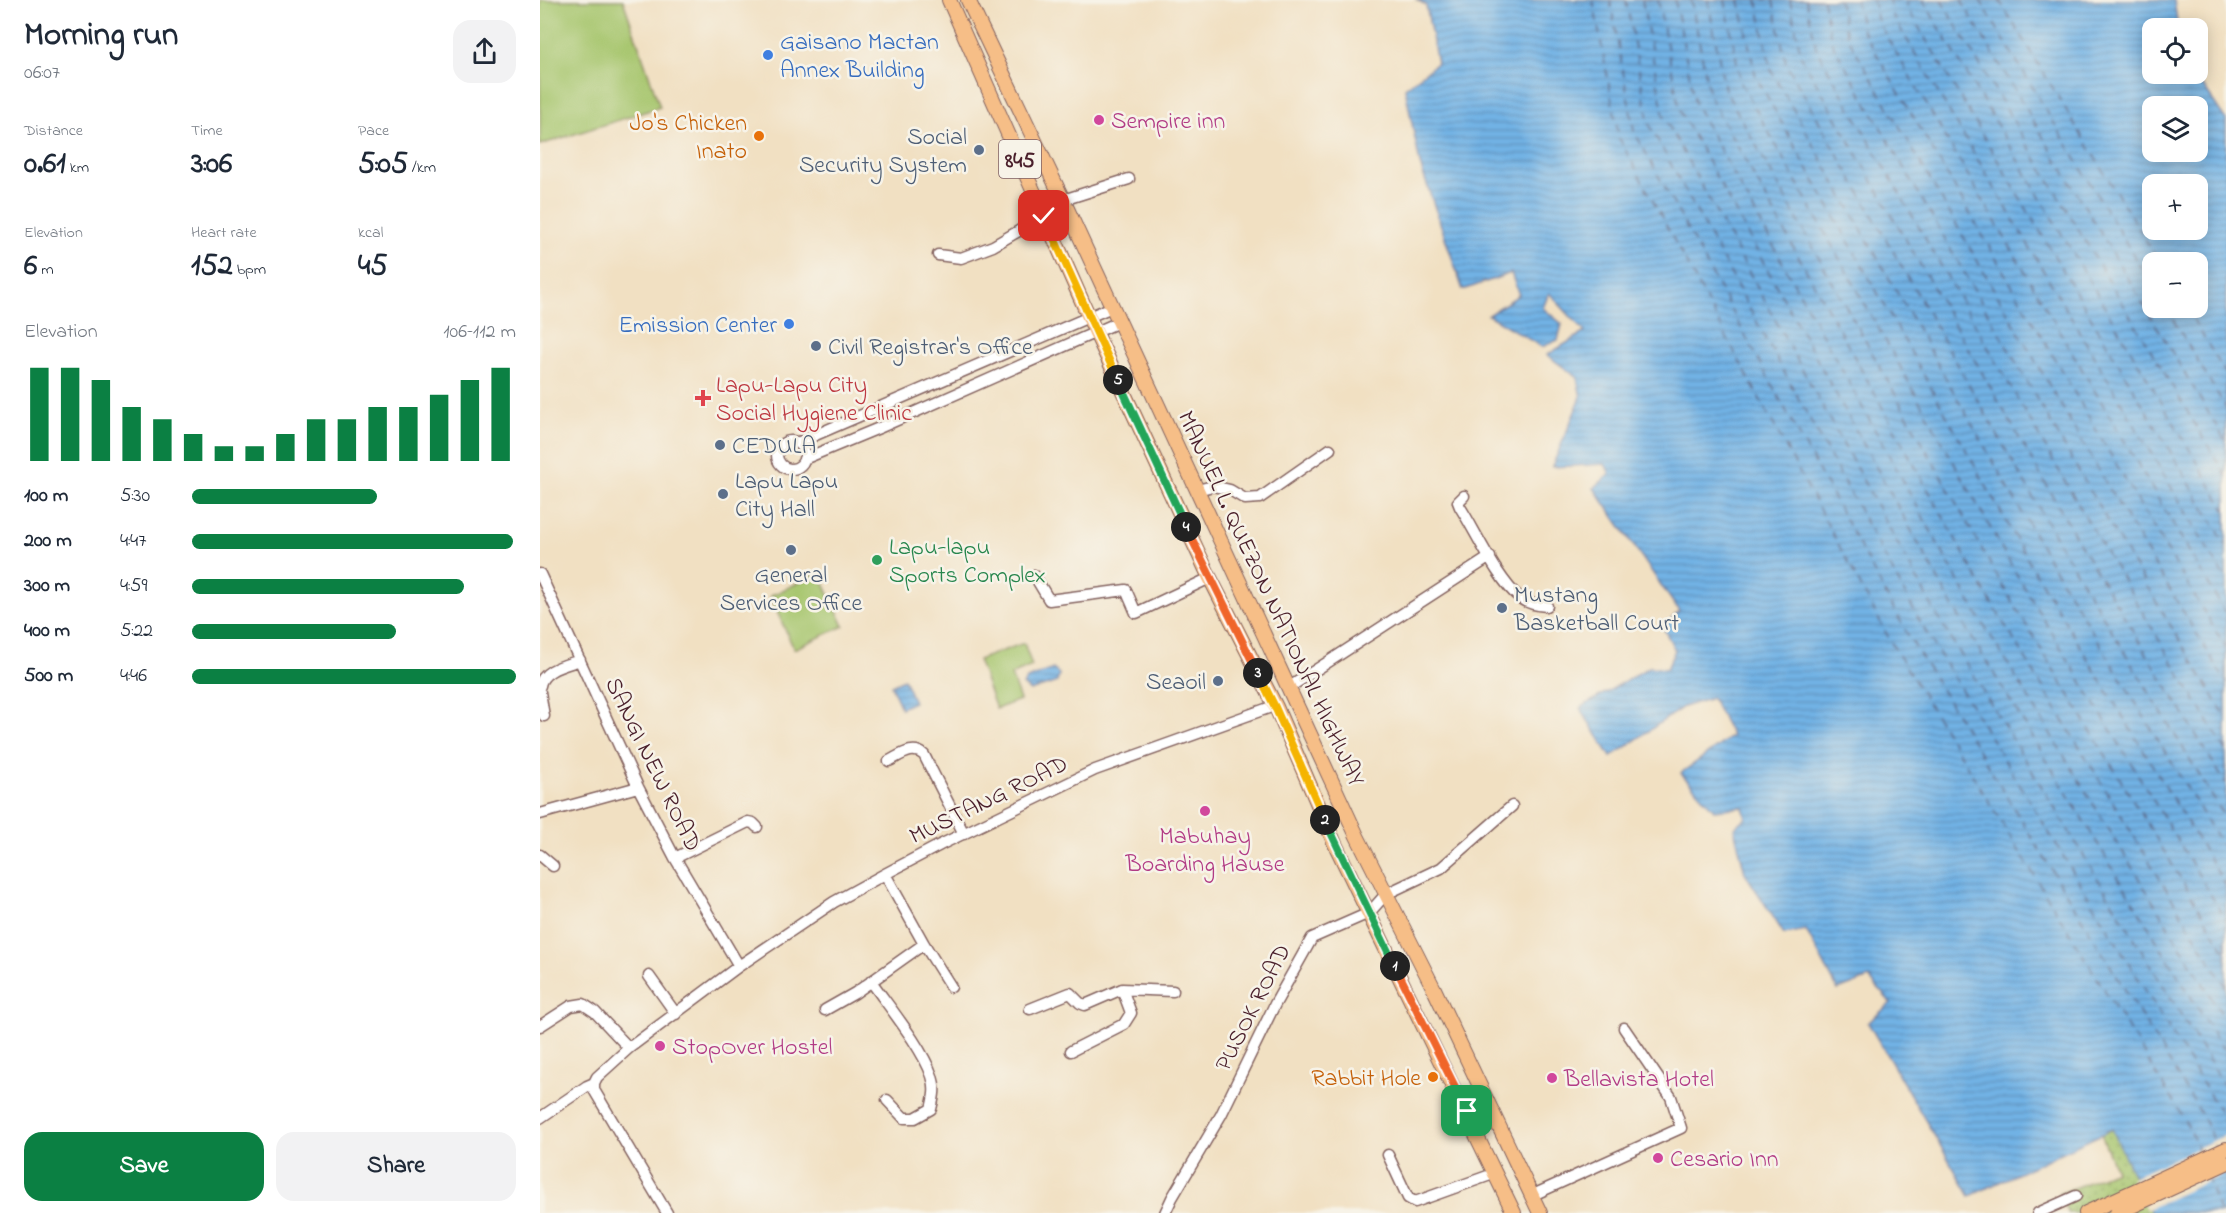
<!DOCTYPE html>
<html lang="en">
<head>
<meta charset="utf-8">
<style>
  body { margin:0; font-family:"Indie Flower",sans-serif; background:#f2f2f3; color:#1f2937; height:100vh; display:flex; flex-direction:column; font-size:22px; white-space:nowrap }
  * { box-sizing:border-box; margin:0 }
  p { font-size:20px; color:#747a83 }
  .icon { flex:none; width:33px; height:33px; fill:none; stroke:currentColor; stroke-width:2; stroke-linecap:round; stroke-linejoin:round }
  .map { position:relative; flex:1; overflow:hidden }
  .side { display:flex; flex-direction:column; background:#fff; width:540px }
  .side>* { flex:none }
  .controls { position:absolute; left:1602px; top:18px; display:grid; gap:12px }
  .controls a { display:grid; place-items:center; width:66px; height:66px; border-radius:12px; background:#fff; box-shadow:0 3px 15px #0003; font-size:30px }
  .pin { position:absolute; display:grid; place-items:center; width:51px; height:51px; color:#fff; margin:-26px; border-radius:12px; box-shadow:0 3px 9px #0006 }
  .km { position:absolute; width:30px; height:30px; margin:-15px; border-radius:50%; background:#222; color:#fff; font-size:16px; line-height:30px; text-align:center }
  .round { display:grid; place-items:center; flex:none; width:63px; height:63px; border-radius:18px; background:#f2f2f3 }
  .head { display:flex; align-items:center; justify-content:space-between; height:102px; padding:0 24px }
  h1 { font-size:33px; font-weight:700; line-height:45px }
  .figures { display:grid; grid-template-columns:repeat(3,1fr); gap:9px; height:102px; padding:6px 24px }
  .figures div { display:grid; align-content:center }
  .figures b { font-size:30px; font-weight:700 }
  .figures small { font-size:16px; font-weight:400 }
  .figures p { font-size:16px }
  .chart { height:168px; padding:12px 24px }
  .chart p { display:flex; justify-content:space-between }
  .chart svg { width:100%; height:108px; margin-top:6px; stroke:#0b8043; stroke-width:6 }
  .button { display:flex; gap:12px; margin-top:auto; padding:12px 24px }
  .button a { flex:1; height:69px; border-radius:18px; background:#0b8043; color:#fff; font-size:24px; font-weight:700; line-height:69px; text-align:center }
  .button a+a { background:#f2f2f3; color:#1f2937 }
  ul { padding:0 24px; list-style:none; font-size:20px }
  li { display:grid; grid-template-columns:96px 72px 1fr; align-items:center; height:45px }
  li i { height:15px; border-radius:8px; background:#0b8043 }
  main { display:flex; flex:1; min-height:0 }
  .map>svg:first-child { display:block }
</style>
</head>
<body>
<main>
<section class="side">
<div class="head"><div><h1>Morning run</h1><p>06:07</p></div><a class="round"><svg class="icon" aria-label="share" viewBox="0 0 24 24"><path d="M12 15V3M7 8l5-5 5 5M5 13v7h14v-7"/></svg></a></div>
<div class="figures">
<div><p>Distance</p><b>0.61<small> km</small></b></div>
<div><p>Time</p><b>3:06</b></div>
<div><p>Pace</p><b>5:05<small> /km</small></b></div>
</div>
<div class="figures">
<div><p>Elevation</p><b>6<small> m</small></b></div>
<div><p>Heart rate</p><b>152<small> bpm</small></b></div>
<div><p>kcal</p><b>45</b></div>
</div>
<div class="chart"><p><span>Elevation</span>106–112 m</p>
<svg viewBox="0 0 160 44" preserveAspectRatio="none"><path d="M5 44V6M15 44V6M25 44V11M35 44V22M45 44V27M55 44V33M65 44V38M75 44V38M85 44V33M95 44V27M105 44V27M115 44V22M125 44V22M135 44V17M145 44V11M155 44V6"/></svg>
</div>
<ul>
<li><b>100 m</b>5:30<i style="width:57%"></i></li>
<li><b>200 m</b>4:47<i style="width:99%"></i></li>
<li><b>300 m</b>4:59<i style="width:84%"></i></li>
<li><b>400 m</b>5:22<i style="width:63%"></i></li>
<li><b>500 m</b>4:46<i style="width:100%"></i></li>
</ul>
<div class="button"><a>Save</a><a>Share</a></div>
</section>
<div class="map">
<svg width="1686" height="1213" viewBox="0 0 1686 1213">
  <defs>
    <pattern id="park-dots" width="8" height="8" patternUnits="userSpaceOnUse" patternTransform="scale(1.5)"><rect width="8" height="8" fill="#a7c66e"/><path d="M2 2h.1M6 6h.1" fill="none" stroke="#8aa05b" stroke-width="1.8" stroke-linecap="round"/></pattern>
    <pattern id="water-rules" width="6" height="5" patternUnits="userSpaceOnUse" patternTransform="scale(1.5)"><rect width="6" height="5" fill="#71b2e5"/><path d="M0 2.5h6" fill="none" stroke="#5f90ba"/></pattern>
  </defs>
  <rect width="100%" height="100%" fill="#f7f3e8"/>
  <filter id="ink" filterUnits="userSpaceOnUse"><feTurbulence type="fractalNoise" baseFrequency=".0167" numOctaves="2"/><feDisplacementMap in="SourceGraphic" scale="12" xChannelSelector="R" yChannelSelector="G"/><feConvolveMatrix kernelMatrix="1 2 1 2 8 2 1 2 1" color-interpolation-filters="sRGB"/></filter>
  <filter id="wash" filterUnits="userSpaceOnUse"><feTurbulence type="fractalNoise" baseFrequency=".008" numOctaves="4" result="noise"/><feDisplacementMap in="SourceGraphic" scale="24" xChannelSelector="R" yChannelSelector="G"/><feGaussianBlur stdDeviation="1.35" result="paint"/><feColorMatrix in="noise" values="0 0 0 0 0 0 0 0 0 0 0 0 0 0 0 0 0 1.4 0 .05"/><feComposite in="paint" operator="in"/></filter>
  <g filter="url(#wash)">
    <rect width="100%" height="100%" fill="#f1e0c2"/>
    <path fill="#a7c66e" stroke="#78724c" stroke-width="1.5" d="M 0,0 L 83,0 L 120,107 L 0,145 Z
      M 279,573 L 304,626 L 254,649 L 230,596 Z
      M 484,643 L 492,666 L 471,675 L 480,700 L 456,709 L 438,660 Z"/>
    <path fill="url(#park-dots)" stroke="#78724c" stroke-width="1.5" d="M 1573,1129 L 1611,1213 L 1528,1213 L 1519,1194 L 1576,1171 L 1561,1134 Z"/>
    <path fill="url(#water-rules)" stroke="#5e6888" stroke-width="1.5" fill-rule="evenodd" d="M 877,0 L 1634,0 L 1638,28 L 1612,28 L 1612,74 L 1655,74 L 1686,120 L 1686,1213 L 1611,1213 L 1572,1129 L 1430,1196 L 1328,1023 L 1351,1003 L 1329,978 L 1298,990 L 1266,930 L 1244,934 L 1205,873 L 1194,828 L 1206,818 L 1203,807 L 1174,810 L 1141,773 L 1192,736 L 1172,698 L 1143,707 L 1071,757 L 1040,708 L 1109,667 L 1127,669 L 1135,650 L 1123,627 L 1139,611 L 1054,488 L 1070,474 L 1065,464 L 1012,467 L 1041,397 L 1037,377 L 1007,355 L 1045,332 L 1009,293 L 1003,308 L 1022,324 L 1018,340 L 1002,347 L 948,315 L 979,295 L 971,273 L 923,290 L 880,164 L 865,88 L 897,63 L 886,5 ZM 1612,106 L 1658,106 L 1658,152 L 1612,152 ZM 1612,184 L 1658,184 L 1658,230 L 1612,230 ZM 1612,262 L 1658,262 L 1658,308 L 1612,308 Z
      M 513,669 L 519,674 L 517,682 L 490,691 L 483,685 L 487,679 Z
      M 364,679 L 374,702 L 361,708 L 351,685 Z"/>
    <path fill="#f1e0c2" d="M 1686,1135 L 1686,1173 L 1606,1210 L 1591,1178 Z"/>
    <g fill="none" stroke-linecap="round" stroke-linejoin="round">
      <path stroke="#58526c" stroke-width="1.5" stroke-dasharray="8 6" stroke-linecap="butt" d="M 1053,0 L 1079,138 L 1352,644 L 1650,1129 L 1660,1156
        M 1070,0 L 1094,131 L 1368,635 L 1666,1122 L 1675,1147
        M 1086,0 L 1109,124 L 1383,627 L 1682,1115 L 1686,1126
        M 1102,0 L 1124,117 L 1399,619 L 1686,1088
        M 1118,0 L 1140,111 L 1415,610 L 1686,1054
        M 1135,0 L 1155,104 L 1430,602 L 1686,1021
        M 1151,0 L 1170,97 L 1446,594 L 1686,987
        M 1168,0 L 1185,90 L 1462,585 L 1686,953
        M 1185,0 L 1201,83 L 1478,577 L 1686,920
        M 1199,0 L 1216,77 L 1493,569 L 1686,886
        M 1217,0 L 1231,70 L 1509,560 L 1686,852
        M 1233,0 L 1246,63 L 1524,552 L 1686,819
        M 1250,0 L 1261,56 L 1540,544 L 1686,784
        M 1266,0 L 1277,50 L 1556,535 L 1686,751
        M 1283,0 L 1292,43 L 1571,527 L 1686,717
        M 1299,0 L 1307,36 L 1587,519 L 1686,682
        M 1316,0 L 1322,29 L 1603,510 L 1686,648
        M 1333,0 L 1338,22 L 1686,614
        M 1349,0 L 1353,16 L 1686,580
        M 1366,0 L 1368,9 L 1686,545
        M 1383,0 L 1686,511
        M 1401,0 L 1686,476
        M 1421,0 L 1686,442
        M 1440,0 L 1612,286
        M 1459,0 L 1619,262
        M 1626,308 L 1686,408
        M 1646,308 L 1686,374
        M 1684,1171 L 1686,1178
        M 1667,1177 L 1680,1213"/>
    </g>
  </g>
  <g filter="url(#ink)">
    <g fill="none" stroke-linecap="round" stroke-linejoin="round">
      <g stroke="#846360" stroke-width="13">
        <path id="minor" d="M 523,200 L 589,179
          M 398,255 L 421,258 L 453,246 L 504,216
          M237 455a14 14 0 1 1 28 0a14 14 0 1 1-28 0Z
          M 257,443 L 572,307
          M 264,459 L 339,428 L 579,322
          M 657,490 L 673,486 L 690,490 L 705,499 L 720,498 L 790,449
          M 924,496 L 918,502 L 920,507 C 936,532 958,581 980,598 C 988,604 997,605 1007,606
          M 0,574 L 98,787 L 135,858 L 199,966
          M 494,575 L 509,600 L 586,590 L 596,613 L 670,578
          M 0,686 C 2,669 27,665 40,660
          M 748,688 L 950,557
          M 0,692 L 4,716
          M 349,761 C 361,755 373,745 384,755 L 424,834
          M 0,814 L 98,787
          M 0,855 L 13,866
          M 135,858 L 208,822 L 213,823 L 217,827
          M 345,874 L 384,944 L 411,987
          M 109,976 L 136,1014
          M 331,981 C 349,1007 382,1047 392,1076 C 396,1088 394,1097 391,1109 L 375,1118 L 364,1118 L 347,1100
          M 490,1009 L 530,993 L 540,1003 L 545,1005 L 582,989 L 633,991
          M 285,1010 L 315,993 L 384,944
          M 0,1026 L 31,1006 L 43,1004 L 55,1012 L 89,1048
          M 531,1051 L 584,1024 L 591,1013 L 582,989
          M 0,1118 L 47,1086 L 54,1083
          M 848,1155 L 868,1198 L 875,1202 L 956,1173
          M 993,1195 L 1141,1128 L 1131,1097 L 1084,1028
          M 127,1213 L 54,1090 L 54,1083 L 57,1077 L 89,1048 L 199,966 L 294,902 L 345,874 L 400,845 L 555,770 L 734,706
          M 625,1213 L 632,1198 L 681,1115 L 735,1004 L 772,938 L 829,913 L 846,894 L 901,868 L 972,806
          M 1498,1213 L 1536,1196"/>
      </g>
      <g stroke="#846360" stroke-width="16">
        <path id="major" d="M 409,0 L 556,333 L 670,578 L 736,707 L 795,844 L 974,1213
          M 428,0 L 523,200 L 817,836 L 894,989 L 1000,1213
          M 1546,1213 L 1686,1149
          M 1577,1213 L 1686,1163"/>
      </g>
      <use href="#minor" stroke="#fff" stroke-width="10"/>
      <use href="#major" stroke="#f6be87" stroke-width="14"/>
    </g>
  </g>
  <g fill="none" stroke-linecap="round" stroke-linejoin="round" filter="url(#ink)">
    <g stroke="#fff" stroke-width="12">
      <path id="split-1" d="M 855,966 L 927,1111"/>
    </g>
    <g stroke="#fff" stroke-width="12">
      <path id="split-2" d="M 785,820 L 855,966"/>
    </g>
    <g stroke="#fff" stroke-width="12">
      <path id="split-3" d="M 718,673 L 735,707 L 785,820"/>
    </g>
    <g stroke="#fff" stroke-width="12">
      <path id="split-4" d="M 646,527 L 718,673"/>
    </g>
    <g stroke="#fff" stroke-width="12">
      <path id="split-5" d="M 578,380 L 646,527"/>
    </g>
    <g stroke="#fff" stroke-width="12">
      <path id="split-6" d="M 504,216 L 578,380"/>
    </g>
    <use href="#split-1" stroke="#f0652b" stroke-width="8"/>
    <use href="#split-2" stroke="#22a559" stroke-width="8"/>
    <use href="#split-3" stroke="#f5b400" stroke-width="8"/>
    <use href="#split-4" stroke="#f0652b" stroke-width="8"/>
    <use href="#split-5" stroke="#22a559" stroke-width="8"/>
    <use href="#split-6" stroke="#f5b400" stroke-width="8"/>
  </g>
  <g fill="#3f7fe0" stroke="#f7f3e8" stroke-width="2">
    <circle cx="228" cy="55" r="6"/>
    <circle cx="249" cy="324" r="6"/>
  </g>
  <g fill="#d1479c" stroke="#f7f3e8" stroke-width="2">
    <circle cx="559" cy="120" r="6"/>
    <circle cx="665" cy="811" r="6"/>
    <circle cx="120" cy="1046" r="6"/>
    <circle cx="1012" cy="1078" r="6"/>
    <circle cx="1118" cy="1158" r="6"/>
  </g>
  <g fill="#e8710a" stroke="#f7f3e8" stroke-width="2">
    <circle cx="219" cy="136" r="6"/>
    <circle cx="893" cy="1077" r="6"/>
  </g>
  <g fill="#5c6f8a" stroke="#f7f3e8" stroke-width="2">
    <circle cx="439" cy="150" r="6"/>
    <circle cx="276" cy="346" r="6"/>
    <circle cx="180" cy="445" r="6"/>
    <circle cx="183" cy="494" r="6"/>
    <circle cx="251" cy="550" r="6"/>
    <circle cx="962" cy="608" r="6"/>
    <circle cx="678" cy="681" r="6"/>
  </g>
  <path fill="#e0444e" stroke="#f7f3e8" stroke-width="2" d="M160 389h6v6h6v6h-6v6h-6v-6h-6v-6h6z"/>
  <circle fill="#2e9e5b" stroke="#f7f3e8" stroke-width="2" cx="337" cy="560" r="6"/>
  <g text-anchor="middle" stroke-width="5" stroke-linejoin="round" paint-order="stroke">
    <rect fill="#f7f3e8" stroke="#7e5f64" stroke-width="1.5" x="459" y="140" width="42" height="38" rx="4.5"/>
    <g font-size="22" font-weight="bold" fill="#4a1f2b">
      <text x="480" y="167">845</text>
    </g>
    <g font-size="24" fill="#366cbe" stroke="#f7f3e8" text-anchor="start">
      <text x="240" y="49">Gaisano Mactan<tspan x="240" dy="28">Annex Building</tspan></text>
      <text x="237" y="332" text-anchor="end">Emission Center</text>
    </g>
    <g font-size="24" fill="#b23c85" stroke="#f7f3e8" text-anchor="start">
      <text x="571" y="128">Sempire inn</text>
      <text x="665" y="843" text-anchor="middle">Mabuhay<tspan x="665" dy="28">Boarding Hause</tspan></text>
      <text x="132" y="1054">StopOver Hostel</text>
      <text x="1024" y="1086">Bellavista Hotel</text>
      <text x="1130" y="1166">Cesario Inn</text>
    </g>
    <g font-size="24" fill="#c56008" stroke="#f7f3e8" text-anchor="end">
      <text x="207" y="130">Jo's Chicken<tspan x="207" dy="28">Inato</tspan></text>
      <text x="881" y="1085">Rabbit Hole</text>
    </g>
    <g font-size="24" fill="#4e5e75" stroke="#f7f3e8" text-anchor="start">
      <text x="427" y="144" text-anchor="end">Social<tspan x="427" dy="28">Security System</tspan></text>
      <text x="288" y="354">Civil Registrar's Office</text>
      <text x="192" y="453">CEDULA</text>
      <text x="195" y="488">Lapu Lapu<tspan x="195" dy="28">City Hall</tspan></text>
      <text x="251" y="582" text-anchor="middle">General<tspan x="251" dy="28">Services Office</tspan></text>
      <text x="974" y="602">Mustang<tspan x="974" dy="28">Basketball Court</tspan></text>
      <text x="666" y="689" text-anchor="end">Seaoil</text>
    </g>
    <g font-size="24" fill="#be3a42" stroke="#f7f3e8" text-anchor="start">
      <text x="176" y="392">Lapu-Lapu City<tspan x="176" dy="28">Social Hygiene Clinic</tspan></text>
    </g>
    <g font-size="24" fill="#27864d" stroke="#f7f3e8" text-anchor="start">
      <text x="349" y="554">Lapu-lapu<tspan x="349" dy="28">Sports Complex</tspan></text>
    </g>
    <g font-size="24" fill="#4a1f2b" stroke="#f7f3e8">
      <text transform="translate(732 598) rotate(65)" y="8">MANUEL L. QUEZON NATIONAL HIGHWAY</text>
      <text transform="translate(114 764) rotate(64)" y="8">SANGI NEW ROAD</text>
      <text transform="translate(448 799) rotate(-26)" y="8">MUSTANG ROAD</text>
      <text transform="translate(712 1007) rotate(-63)" y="8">PUSOK ROAD</text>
    </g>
  </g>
</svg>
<div class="controls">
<a><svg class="icon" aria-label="locate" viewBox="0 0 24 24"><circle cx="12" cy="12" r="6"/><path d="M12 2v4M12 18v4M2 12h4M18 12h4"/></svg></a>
<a><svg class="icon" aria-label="layers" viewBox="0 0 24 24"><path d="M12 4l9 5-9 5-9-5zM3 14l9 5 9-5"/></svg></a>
<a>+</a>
<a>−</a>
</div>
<div class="pin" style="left:927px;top:1111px;background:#1e9e55"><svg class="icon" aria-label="arrive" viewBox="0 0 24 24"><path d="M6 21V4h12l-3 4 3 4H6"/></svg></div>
<div class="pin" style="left:504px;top:216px;background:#d93025"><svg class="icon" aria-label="check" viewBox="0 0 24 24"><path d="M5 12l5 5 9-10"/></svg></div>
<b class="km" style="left:855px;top:966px">1</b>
<b class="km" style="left:785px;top:820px">2</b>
<b class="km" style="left:718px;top:673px">3</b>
<b class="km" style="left:646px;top:527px">4</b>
<b class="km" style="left:578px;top:380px">5</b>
</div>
</main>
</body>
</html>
